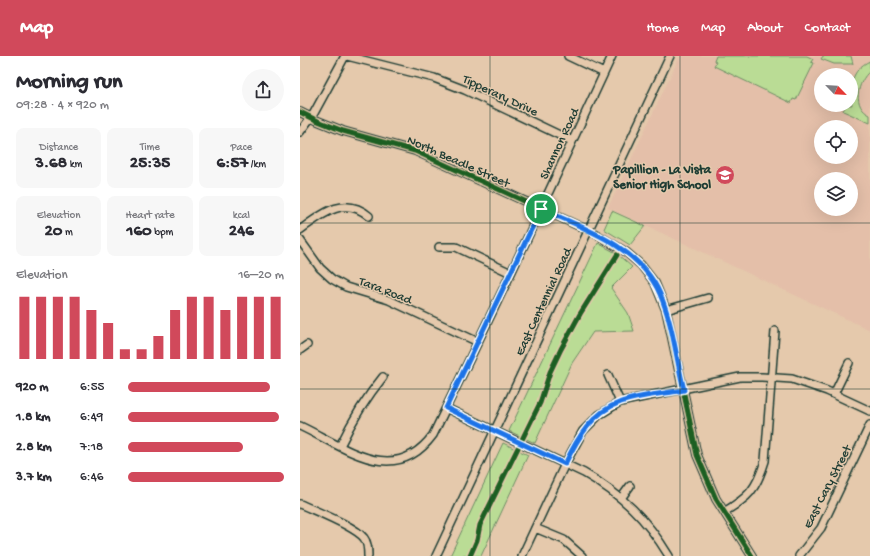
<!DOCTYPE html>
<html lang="en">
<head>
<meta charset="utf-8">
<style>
  body { margin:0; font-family:"Gochi Hand",sans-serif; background:#f7f7f7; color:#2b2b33; height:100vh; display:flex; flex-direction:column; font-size:15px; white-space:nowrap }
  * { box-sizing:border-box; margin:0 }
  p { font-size:13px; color:#7c7c81 }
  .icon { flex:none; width:22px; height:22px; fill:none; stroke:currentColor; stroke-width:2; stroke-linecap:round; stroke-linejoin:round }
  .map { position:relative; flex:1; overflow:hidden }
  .panel { display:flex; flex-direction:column; background:#fff; width:300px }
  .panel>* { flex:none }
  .needle { width:26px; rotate:115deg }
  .controls { position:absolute; left:514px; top:12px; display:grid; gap:8px }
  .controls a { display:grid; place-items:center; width:44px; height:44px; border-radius:50%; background:#fff; box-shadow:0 4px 16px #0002; font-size:20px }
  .pin { position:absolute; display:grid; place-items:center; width:34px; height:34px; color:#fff; margin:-17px; border:2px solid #fff; border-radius:50%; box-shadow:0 1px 4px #0007 }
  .round { display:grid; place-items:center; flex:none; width:42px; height:42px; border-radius:21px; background:#f7f7f7 }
  .headline { display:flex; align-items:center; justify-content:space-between; height:68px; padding:0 16px }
  h1 { font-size:22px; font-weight:800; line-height:30px }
  .figures { display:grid; grid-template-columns:repeat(3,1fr); gap:6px; height:68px; padding:4px 16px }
  .figures div { display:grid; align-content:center; border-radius:8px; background:#f7f7f7; text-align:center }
  .figures b { font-size:17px; font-weight:800 }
  .figures small { font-size:11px; font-weight:400 }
  .figures p { font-size:11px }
  .chart { height:112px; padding:8px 16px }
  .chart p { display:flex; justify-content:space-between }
  .chart svg { width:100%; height:72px; margin-top:4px; stroke:#d1495b; stroke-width:6 }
  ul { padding:0 16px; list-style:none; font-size:13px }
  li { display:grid; grid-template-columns:64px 48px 1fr; align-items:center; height:30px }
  li i { height:10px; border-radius:5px; background:#d1495b }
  header { display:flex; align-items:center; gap:24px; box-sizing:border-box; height:56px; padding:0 20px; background:#d1495b; color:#fff }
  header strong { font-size:19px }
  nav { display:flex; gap:22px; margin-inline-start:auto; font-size:14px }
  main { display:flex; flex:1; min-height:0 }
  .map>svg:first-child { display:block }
</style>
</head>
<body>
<header>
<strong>Map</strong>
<nav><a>Home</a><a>Map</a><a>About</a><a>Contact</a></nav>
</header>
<main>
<section class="panel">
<div class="headline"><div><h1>Morning run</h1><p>09:28 · 4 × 920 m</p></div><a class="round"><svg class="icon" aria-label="share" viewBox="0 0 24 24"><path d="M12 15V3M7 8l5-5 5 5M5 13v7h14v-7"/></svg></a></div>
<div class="figures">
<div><p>Distance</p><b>3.68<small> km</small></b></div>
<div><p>Time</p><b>25:35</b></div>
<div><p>Pace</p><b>6:57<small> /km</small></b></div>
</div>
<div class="figures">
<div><p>Elevation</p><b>20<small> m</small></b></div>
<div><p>Heart rate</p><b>160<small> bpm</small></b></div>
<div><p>kcal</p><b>246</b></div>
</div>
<div class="chart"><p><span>Elevation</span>16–20 m</p>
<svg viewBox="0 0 160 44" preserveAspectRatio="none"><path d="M5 44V6M15 44V6M25 44V6M35 44V6M45 44V14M55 44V22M65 44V38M75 44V38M85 44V30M95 44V14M105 44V6M115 44V6M125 44V14M135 44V6M145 44V6M155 44V6"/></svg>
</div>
<ul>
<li><b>920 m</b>6:55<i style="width:91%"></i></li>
<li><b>1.8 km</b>6:49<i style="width:97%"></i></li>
<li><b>2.8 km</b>7:18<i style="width:74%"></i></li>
<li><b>3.7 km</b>6:46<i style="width:100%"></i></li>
</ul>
</section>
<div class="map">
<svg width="570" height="500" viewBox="0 0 570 500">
  <rect width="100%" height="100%" fill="#e5c9ac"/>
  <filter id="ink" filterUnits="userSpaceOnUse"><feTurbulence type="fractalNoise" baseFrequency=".025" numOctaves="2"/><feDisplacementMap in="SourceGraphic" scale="8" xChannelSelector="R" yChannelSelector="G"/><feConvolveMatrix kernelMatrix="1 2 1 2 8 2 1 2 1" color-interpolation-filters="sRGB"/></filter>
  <g filter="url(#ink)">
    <path fill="#e4bfa9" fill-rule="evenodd" d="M 380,0 L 570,0 L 570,274 L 308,152 ZM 521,19 L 551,19 L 551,49 L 521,49 ZM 521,71 L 551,71 L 551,101 L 521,101 ZM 521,123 L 551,123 L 551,153 L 521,153 Z"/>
    <path fill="#badc95" stroke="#6c8c64" d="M 416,0 L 507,0 L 513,3 L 511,6 L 514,7 L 496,44 L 493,43 L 491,47 L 414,10 L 416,6 L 414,5 Z
      M 523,0 L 551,0 L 553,8 L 534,8 L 521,3 Z
      M 570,5 L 570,15 C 557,26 552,51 570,59 L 570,67 L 543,55 L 546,49 L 552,49 C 549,32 551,13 570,5 Z
      M 312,155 L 345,170 L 330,189 L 304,173 Z
      M 298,187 L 316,197 L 332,211 L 311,232 L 328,257 L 334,275 L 293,276 L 272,307 L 235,387 L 209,375 Z
      M 203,387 L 228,399 L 181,500 L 150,500 Z"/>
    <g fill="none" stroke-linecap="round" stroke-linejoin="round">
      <g stroke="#1f3d34" stroke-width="10">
        <path id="minor" d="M 47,0 L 134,22 L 165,34 L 272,85
          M 268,0 L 304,17
          M 0,56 L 18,65 L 43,75 L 115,95 L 294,177 L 326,196 L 341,209 L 355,227 L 366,254 L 397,399 L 416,443 L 452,500
          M 0,76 L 14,57 L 45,0
          M 0,174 C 22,158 44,139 69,160
          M 0,184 L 20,212 L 32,223 L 46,231 L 89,244 L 178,286
          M 139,191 L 156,191 L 211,217
          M 366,254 L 408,242
          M 0,294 L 7,289
          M 308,319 L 320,346
          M 534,338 L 549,307
          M 146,352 L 284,417 C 322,439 346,462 369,500
          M 0,370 C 45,391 94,432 133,379 L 211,217 L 312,0
          M 40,390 C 52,365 65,343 83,321
          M 322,441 L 330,430
          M 0,448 C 15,455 55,470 64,482 C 68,487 68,494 68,500
          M 424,456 C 449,441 456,434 465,405 L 475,275
          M 235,472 L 264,484 L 282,500
          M 136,500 L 370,0
          M 222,500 L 265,408 L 283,375 L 299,359 L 320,346 L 440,321 L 462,321 L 492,323 L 527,335 L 570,355
          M 499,500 L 521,472 L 570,369"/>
      </g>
      <use href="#minor" stroke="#e5c9ac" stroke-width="7"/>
      <g stroke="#e5c9ac" stroke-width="8">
        <path id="cycleway" d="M 0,56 L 18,65 L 43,75 L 115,95 L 294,177 L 326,196 L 341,209 L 355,227 L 366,254 L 397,399 L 416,443 L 452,500
          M 170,500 L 177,484 L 180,469 L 240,347 L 250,316 L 261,293 L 280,258 L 317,199"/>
      </g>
      <use href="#cycleway" stroke="#1b5e20" stroke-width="5"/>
    </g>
  </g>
  <g fill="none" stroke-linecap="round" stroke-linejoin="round" filter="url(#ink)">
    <g stroke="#fff" stroke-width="8">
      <path id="route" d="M 241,153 C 284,172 340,191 360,238 C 373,268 376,302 384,334 C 363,338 341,339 321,346 C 292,356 277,383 265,408 L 146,352 Z"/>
    </g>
    <use href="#route" stroke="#1a73e8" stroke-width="5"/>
  </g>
  <path fill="none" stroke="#1f3d34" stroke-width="1" stroke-opacity="0.55" d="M 190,0 L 190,500M 380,0 L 380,500M 0,167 L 570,167M 0,333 L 570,333"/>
  <defs>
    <g id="school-disc" transform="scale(1)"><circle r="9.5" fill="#d1495b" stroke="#e5c9ac"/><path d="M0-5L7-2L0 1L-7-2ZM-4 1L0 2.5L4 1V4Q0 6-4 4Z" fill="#fff"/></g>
  </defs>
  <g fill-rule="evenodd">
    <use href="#school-disc" x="425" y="119"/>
  </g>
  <g text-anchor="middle" stroke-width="3" stroke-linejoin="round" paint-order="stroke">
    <g font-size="13" fill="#1f3d34" stroke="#e5c9ac">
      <text transform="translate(201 38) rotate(25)" y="5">Tipperary Drive</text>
      <text transform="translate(258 87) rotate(-65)" y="5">Shannon Road</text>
      <text transform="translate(159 104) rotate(24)" y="5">North Beadle Street</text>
      <text transform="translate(86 233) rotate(21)" y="5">Tara Road</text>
      <text transform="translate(242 245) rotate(-65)" y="5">East Centennial Road</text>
      <text transform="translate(526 430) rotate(-63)" y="5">East Cary Street</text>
    </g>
    <g font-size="13" font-weight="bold" fill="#1f3d34" stroke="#e5c9ac" text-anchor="end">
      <text x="411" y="117">Papillion - La Vista<tspan x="411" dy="15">Senior High School</tspan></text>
    </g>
  </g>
</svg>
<div class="controls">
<a><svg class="needle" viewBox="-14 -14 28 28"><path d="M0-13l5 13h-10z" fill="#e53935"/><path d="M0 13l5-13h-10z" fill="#7c7c81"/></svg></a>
<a><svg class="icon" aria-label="locate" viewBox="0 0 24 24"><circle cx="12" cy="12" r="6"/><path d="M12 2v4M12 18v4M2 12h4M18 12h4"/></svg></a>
<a><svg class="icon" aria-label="layers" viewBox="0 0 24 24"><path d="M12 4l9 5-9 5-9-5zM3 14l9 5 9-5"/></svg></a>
</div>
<div class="pin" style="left:241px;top:153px;background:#1e9e55"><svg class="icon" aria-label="arrive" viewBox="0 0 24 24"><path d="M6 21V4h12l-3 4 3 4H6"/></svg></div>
</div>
</main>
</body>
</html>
